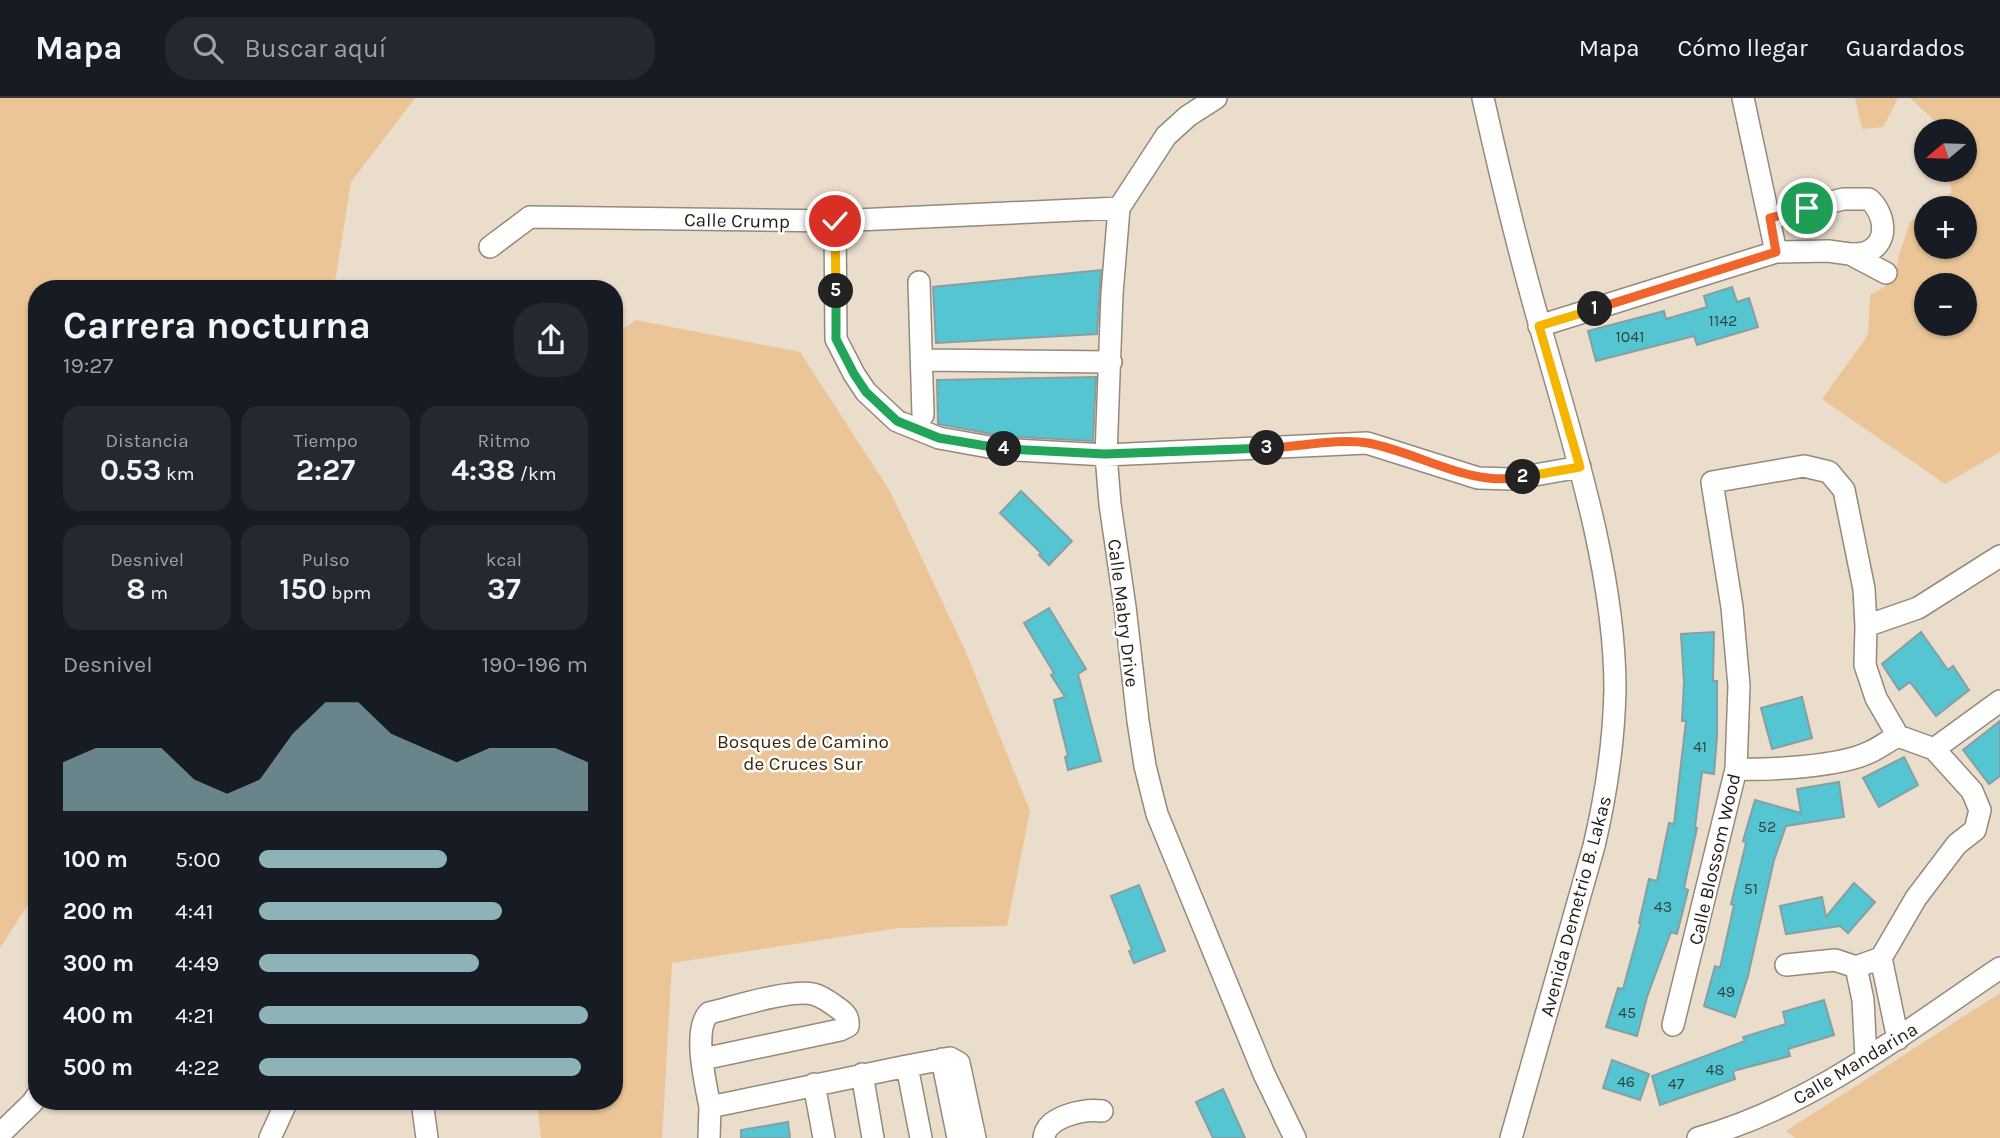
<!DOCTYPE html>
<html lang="es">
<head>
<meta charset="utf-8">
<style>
  body { margin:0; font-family:Karla,sans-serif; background:#242831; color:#f1f3f6; height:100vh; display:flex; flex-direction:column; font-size:26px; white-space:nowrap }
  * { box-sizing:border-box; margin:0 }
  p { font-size:23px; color:#9ea1a6 }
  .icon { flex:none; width:38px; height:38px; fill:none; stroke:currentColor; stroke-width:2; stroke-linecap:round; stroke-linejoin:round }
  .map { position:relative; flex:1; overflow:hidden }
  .side { position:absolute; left:28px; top:182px; width:595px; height:830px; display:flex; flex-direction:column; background:#171b24; border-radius:28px; box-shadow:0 2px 5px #0004 }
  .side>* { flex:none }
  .needle { width:46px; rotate:251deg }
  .buttons { position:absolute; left:1914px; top:21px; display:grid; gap:14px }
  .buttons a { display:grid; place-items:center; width:63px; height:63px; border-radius:50%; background:#171b24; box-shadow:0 2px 5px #0004; font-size:35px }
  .pin { position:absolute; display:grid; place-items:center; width:60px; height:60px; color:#fff; margin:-30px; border:4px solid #fff; border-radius:50%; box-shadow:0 2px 7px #0007 }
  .km { position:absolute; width:35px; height:35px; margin:-18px; border-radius:50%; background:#222; color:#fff; font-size:19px; line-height:35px; text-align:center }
  .round { display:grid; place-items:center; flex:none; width:74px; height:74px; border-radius:28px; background:#242831 }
  .head { display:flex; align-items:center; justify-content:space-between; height:119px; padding:0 35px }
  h1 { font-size:38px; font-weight:700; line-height:52px }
  .stats { display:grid; grid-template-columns:repeat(3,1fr); gap:10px; height:119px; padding:7px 35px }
  .stats div { display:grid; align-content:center; border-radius:18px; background:#242831; text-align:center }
  .stats b { font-size:30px; font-weight:700 }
  .stats small { font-size:19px; font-weight:400 }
  .stats p { font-size:19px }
  .chart { height:196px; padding:14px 35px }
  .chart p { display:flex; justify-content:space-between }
  .chart svg { width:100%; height:126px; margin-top:7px; fill:#8db2b7; opacity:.7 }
  ul { padding:0 35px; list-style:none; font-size:23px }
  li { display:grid; grid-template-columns:112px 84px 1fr; align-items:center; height:52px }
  li i { height:18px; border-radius:9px; background:#8db2b7 }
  header { display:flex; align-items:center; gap:42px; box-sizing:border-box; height:98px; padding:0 35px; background:#171b24; border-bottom:2px solid #363941 }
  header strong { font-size:33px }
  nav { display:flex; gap:38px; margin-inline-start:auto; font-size:24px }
  .search { width:490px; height:63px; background:#242831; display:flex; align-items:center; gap:18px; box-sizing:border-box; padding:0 24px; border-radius:28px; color:#9ea1a6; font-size:26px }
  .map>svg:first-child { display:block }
</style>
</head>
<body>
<header>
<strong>Mapa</strong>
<div class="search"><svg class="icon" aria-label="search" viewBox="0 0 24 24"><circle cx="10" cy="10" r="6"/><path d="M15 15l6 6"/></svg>Buscar aquí</div>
<nav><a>Mapa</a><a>Cómo llegar</a><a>Guardados</a></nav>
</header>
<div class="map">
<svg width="2000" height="1040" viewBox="0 0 2000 1040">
  <rect width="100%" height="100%" fill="#ebddcc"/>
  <path fill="#ebc597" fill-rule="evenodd" d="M 0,0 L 415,0 L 351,84 L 334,191 L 37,191 L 37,793 L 0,850 Z
    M 1855,0 L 1898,0 L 1883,29 L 1862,31 Z
    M 1910,0 L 2000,0 L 2000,354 L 1945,386 L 1822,301 L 1868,237 L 1870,197 L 1894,183 L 1899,157 L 1910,124 L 1927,112 L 1927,149 L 1965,149 L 1965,110 L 1929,110 L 1952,94 L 1947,72 L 1965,72 L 1965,33 L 1938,33 L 1936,24 ZM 1927,187 L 1965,187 L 1965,226 L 1927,226 Z
    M 636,222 L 800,254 L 890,393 L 966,554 L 1030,713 L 1007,828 L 899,830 L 672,865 L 662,1040 L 541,1040 L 537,1003 L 614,1003 L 614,237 Z
    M 2000,895 L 2000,1040 L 1795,1040 L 1786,1033 Z"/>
  <path fill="#56c5d2" stroke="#879fa2" stroke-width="2" d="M 1101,172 L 1097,236 L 936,245 L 933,189 Z
    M 1732,189 L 1737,204 L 1749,200 L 1758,229 L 1697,247 L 1694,238 L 1596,263 L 1588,233 L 1664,213 L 1666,221 L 1707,209 L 1704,198 Z
    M 1096,279 L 1093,343 L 1002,338 L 938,326 L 937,282 Z
    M 1021,393 L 1072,443 L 1049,467 L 1039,457 L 1041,455 L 1000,415 Z
    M 1049,510 L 1086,571 L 1078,576 L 1101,663 L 1068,672 L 1065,659 L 1068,658 L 1054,602 L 1065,599 L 1051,577 L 1054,575 L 1024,525 Z
    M 1714,534 L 1713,583 L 1717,583 L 1717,638 L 1714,676 L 1702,674 L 1695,729 L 1697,730 L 1684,790 L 1688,792 L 1677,836 L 1671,834 L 1647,899 L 1637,938 L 1606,929 L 1618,890 L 1623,891 L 1641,825 L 1639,825 L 1649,781 L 1657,783 L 1669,725 L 1674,726 L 1686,623 L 1682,623 L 1684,584 L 1681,536 Z
    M 1921,534 L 1948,572 L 1953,568 L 1969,592 L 1936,618 L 1910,584 L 1899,592 L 1882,566 Z
    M 1802,599 L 1812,640 L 1772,651 L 1761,610 Z
    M 2000,623 L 2000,678 L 1989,686 L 1963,652 Z
    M 1904,659 L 1918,687 L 1879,709 L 1863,680 Z
    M 1839,684 L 1844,719 L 1786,728 L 1774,762 L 1748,878 L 1735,919 L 1704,908 L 1715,868 L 1720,870 L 1734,807 L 1731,806 L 1746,745 L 1743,743 L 1755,702 L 1801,715 L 1797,691 Z
    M 1854,785 L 1875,804 L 1848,835 L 1840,828 L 1786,836 L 1780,808 L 1822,799 L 1826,819 Z
    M 1139,787 L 1165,853 L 1134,865 L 1129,853 L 1132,852 L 1111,798 Z
    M 1824,902 L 1834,937 L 1788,951 L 1790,958 L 1733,973 L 1735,981 L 1660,1007 L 1652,978 L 1745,943 L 1743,939 L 1786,926 L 1783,914 Z
    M 1612,962 L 1649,976 L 1640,1002 L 1603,990 Z
    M 1223,991 L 1245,1040 L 1213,1040 L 1196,1004 Z
    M 788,1024 L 790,1040 L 741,1040 L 741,1032 Z"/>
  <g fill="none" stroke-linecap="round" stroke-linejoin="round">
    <g stroke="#96897a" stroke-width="24">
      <path id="minor" d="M 1216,0 L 1188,18 L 1166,38 L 1119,110 L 1112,196 L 1106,357 L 1110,406 L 1125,509 L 1138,623 L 1145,668 L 1157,716 L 1264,976 L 1295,1040
        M 1483,0 C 1501,81 1521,163 1544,242 C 1575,351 1615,477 1615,591 C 1614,644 1606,697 1594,748 L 1511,1040
        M 1743,0 L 1776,154
        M 1770,120 L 1843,101 L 1869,101 C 1884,114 1891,144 1867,154 C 1862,156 1855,156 1850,156
        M 835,123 L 836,241 L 854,276 L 866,294 L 897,323 L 939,340 L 1000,351 L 1106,357 L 1367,345 L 1478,380 L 1512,381 L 1580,369
        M 490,149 L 530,119 L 835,123 L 1119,110
        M 919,184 L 923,317
        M 1539,228 L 1776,154 L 1828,153 L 1850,156 L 1886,175
        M 923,262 L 1111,264
        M 1866,528 L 1918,510 L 2000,458
        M 1934,651 L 2000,603
        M 1736,671 C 1769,672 1840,669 1870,654 C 1879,650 1888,643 1898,638
        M 1881,860 L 1898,941
        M 1786,867 L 1835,862 L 1856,869
        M 1856,869 L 1881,860 L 1916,800 L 1957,746 L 1975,732 L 1980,712 L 1972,693 L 1934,651 L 1898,638
        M 1856,869 L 1863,902 L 1866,961
        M 1673,927 L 1736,671 L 1739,588 L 1732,509 L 1712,384 L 1804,368 L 1829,374 L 1844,392 L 1864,491 L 1866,528 L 1865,567 L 1876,600 L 1898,638
        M 703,961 L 840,932 L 848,928 C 849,919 845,915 838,910 C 831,905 822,898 813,896 C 790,891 734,909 709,915 C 692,932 706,987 710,1009
        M 942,961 L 958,1040
        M 907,968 L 950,960 L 959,965 L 975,1040
        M 862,976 L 873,1040
        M 814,986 L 824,1040
        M 422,1003 L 427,1040
        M 0,1036 L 32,1005 L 37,998
        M 270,1040 L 287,1003
        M 709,1040 L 710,1009 L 907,968 L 921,1040
        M 1044,1040 C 1046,1018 1084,1011 1102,1013
        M 1698,1040 C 1813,1008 1903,935 2000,870"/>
    </g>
    <use href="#minor" stroke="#fff" stroke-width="21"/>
  </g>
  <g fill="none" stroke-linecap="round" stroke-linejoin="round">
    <g stroke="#fff" stroke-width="14">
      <path id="split-1" d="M 1595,211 L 1776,154 L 1770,120 L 1807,110"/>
    </g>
    <g stroke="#fff" stroke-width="14">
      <path id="split-2" d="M 1523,379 L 1580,369 L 1539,228 L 1595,211"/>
    </g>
    <g stroke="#fff" stroke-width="14">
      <path id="split-3" d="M 1267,350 C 1298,349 1338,340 1368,345 C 1421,355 1468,389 1523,379"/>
    </g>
    <g stroke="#fff" stroke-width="14">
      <path id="split-4" d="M 1004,351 L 1105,356 L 1267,350"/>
    </g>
    <g stroke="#fff" stroke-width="14">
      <path id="split-5" d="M 836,193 L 836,241 L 854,276 L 866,294 L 897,323 L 939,340 L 1004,351"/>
    </g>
    <g stroke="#fff" stroke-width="14">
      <path id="split-6" d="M 835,123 L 836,193"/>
    </g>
    <use href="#split-1" stroke="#f0652b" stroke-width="9"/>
    <use href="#split-2" stroke="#f5b400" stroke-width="9"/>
    <use href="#split-3" stroke="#f0652b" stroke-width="9"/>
    <use href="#split-4" stroke="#22a559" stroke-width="9"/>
    <use href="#split-5" stroke="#22a559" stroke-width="9"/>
    <use href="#split-6" stroke="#f5b400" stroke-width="9"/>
  </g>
  <g text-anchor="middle" stroke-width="5" stroke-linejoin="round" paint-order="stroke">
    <g font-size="16" fill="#2f4746">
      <text x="1723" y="228">1142</text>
      <text x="1630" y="244">1041</text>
      <text x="1700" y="654">41</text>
      <text x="1767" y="734">52</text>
      <text x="1751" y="796">51</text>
      <text x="1663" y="814">43</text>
      <text x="1726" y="899">49</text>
      <text x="1627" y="920">45</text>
      <text x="1715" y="977">48</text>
      <text x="1626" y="989">46</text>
      <text x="1676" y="991">47</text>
    </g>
    <g font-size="19" fill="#221d17" stroke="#fff">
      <text transform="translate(737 122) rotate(1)" y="7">Calle Crump</text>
      <text transform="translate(1124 515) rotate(83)" y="7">Calle Mabry Drive</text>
      <text transform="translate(1714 761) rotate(-77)" y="7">Calle Blossom Wood</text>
      <text transform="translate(1575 808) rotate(-75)" y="7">Avenida Demetrio B. Lakas</text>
      <text transform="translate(1855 965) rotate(-31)" y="7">Calle Mandarina</text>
    </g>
    <g font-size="19" fill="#3b2608" stroke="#fff">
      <text x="803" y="650">Bosques de Camino<tspan x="803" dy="22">de Cruces Sur</tspan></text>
    </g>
  </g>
</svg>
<div class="buttons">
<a><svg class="needle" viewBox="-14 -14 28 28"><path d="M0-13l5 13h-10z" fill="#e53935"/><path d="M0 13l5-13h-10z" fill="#9ea1a6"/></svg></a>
<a>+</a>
<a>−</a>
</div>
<div class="pin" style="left:1807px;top:110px;background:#1e9e55"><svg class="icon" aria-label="arrive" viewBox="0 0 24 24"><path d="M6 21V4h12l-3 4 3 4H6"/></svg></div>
<div class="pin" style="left:835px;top:123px;background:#d93025"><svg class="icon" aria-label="check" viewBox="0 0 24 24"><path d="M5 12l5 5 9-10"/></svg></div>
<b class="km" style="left:1595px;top:211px">1</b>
<b class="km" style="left:1523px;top:379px">2</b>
<b class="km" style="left:1267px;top:350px">3</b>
<b class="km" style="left:1004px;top:351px">4</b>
<b class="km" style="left:836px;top:193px">5</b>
<section class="side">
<div class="head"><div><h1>Carrera nocturna</h1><p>19:27</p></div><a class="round"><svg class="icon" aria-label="share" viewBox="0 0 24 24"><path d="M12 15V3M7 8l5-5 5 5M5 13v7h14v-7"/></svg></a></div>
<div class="stats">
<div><p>Distancia</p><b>0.53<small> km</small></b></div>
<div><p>Tiempo</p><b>2:27</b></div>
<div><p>Ritmo</p><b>4:38<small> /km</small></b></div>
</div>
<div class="stats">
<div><p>Desnivel</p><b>8<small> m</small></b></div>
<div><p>Pulso</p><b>150<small> bpm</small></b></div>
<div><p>kcal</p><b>37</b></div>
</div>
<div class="chart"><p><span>Desnivel</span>190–196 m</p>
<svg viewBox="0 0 160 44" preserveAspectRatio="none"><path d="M0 44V27L10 22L20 22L30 22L40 33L50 38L60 33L70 17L80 6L90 6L100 17L110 22L120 27L130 22L140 22L150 22L160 27V44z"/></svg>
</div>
<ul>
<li><b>100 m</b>5:00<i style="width:57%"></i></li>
<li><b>200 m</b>4:41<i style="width:74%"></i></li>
<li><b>300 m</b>4:49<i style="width:67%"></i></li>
<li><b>400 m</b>4:21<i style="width:100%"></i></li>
<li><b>500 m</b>4:22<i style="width:98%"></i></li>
</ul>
</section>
</div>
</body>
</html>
